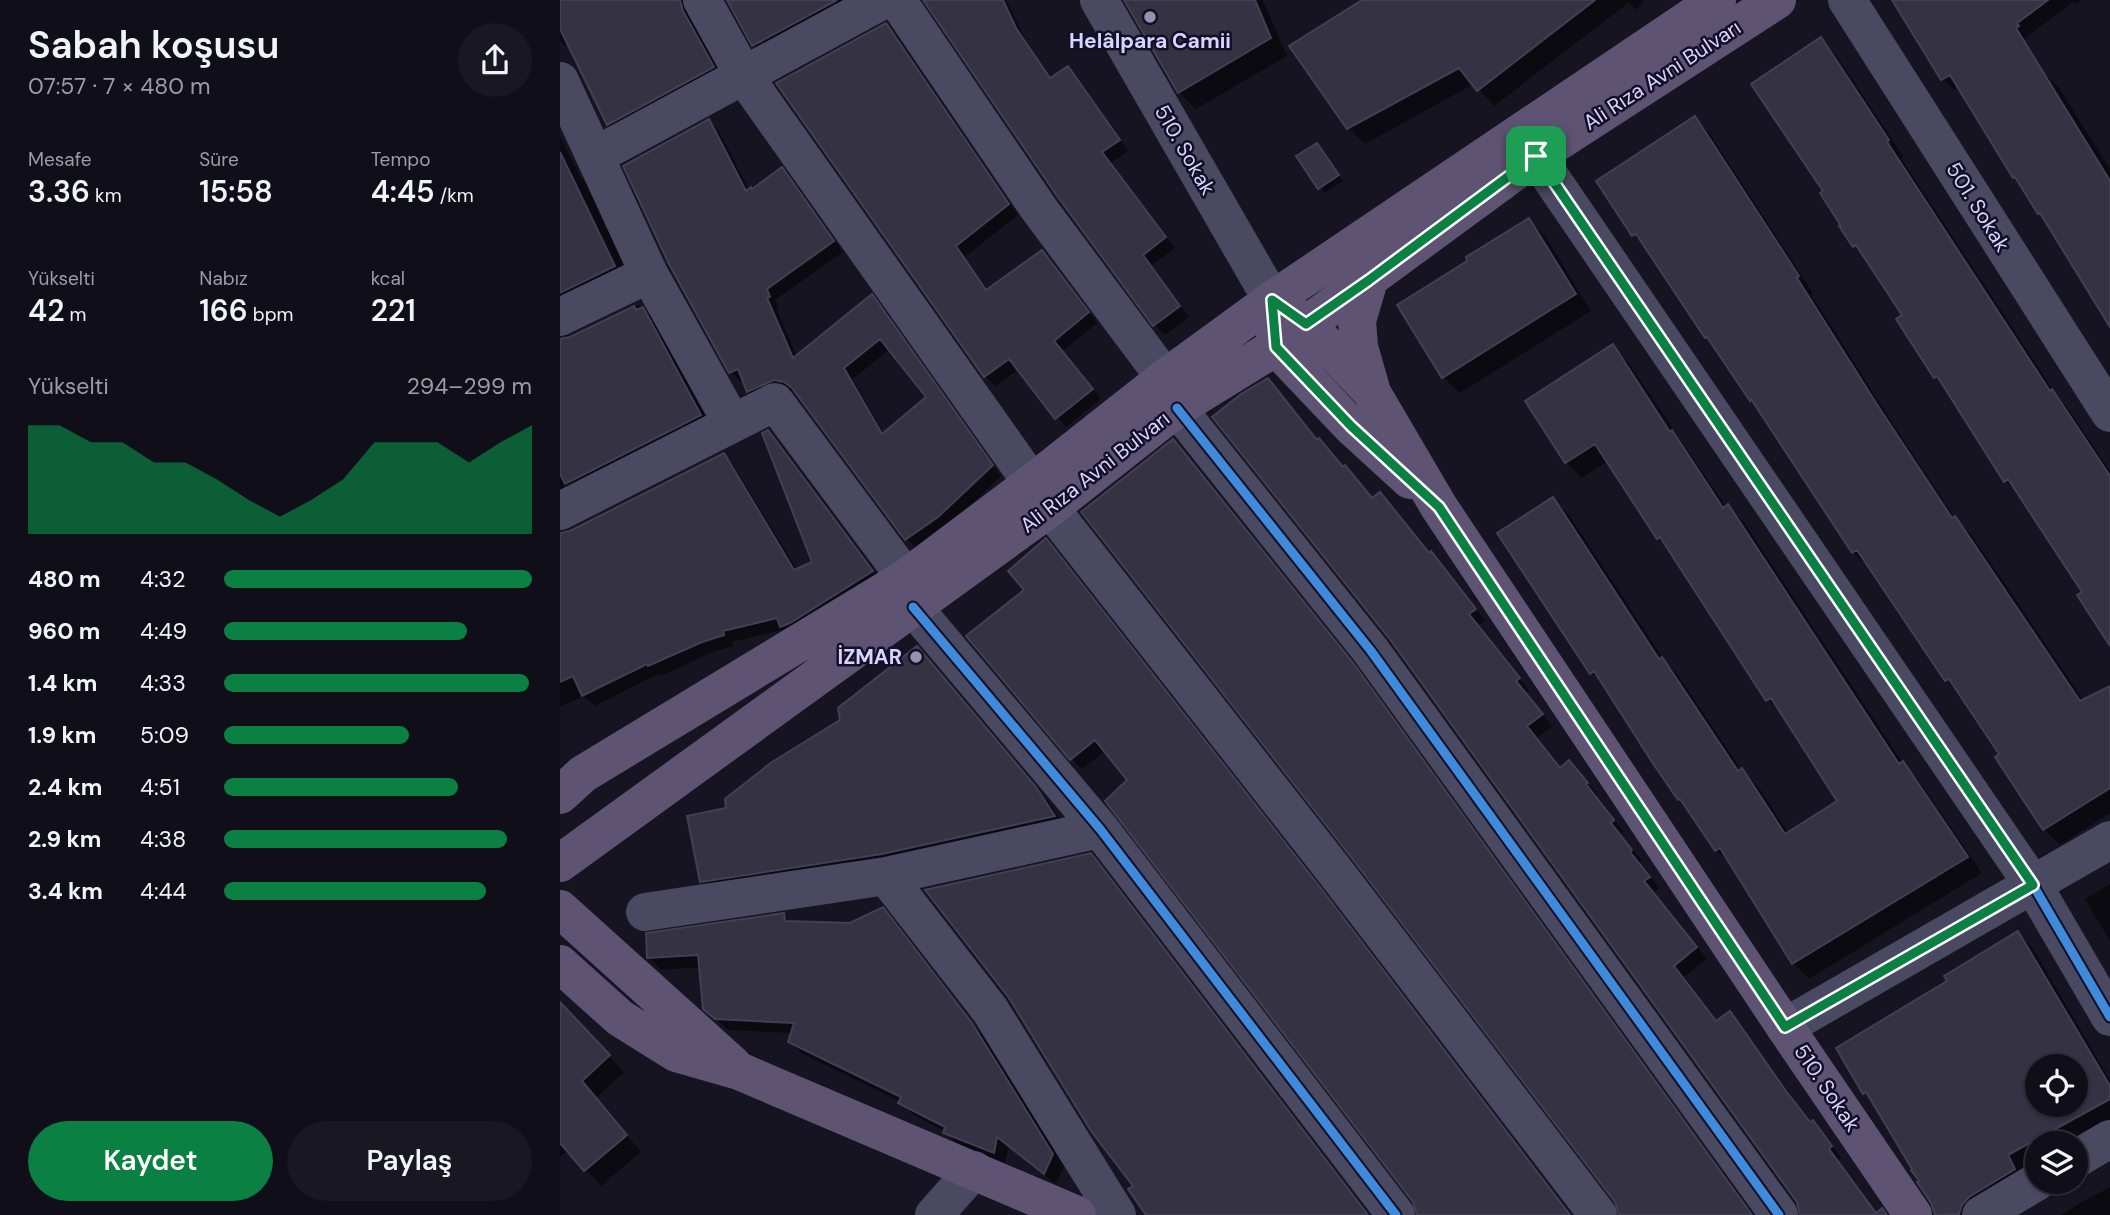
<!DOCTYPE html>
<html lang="tr">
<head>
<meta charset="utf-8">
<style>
  body { margin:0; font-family:"DM Sans",sans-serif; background:#191822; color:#f1f3f6; height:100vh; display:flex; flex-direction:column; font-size:26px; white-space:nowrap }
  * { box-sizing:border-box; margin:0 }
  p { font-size:23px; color:#9c9ca2 }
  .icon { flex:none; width:38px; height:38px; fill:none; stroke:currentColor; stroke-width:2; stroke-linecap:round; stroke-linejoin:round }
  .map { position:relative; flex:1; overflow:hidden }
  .sheet { display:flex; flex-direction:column; background:#100f19; width:560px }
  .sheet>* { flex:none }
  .fabs { position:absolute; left:1465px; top:1054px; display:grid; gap:14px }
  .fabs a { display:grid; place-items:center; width:63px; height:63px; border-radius:50%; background:#100f19; box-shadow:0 2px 5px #0004,0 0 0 2px #302f38; font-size:35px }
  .pin { position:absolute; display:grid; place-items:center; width:60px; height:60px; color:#fff; margin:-30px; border-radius:14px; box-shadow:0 4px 10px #0006 }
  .round { display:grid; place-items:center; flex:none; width:74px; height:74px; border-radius:37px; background:#191822 }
  .headline { display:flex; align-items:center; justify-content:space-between; height:119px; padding:0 28px }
  h1 { font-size:38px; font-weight:600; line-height:52px }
  .figures { display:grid; grid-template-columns:repeat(3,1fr); gap:10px; height:119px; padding:7px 28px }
  .figures div { display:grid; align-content:center }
  .figures b { font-size:30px; font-weight:600 }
  .figures small { font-size:19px; font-weight:400 }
  .figures p { font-size:19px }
  .chart { height:196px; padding:14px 28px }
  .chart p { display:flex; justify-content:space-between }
  .chart svg { width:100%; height:126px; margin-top:7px; fill:#0b8043; opacity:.7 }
  .primary-button { display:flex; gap:14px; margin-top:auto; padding:14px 28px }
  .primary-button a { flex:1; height:80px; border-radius:42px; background:#0b8043; color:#fff; font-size:28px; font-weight:600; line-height:80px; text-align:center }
  .primary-button a+a { background:#191822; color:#f1f3f6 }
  ul { padding:0 28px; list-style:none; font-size:23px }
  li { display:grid; grid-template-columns:112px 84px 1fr; align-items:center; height:52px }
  li i { height:18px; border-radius:9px; background:#0b8043 }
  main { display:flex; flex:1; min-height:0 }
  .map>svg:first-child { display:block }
</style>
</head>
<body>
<main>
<section class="sheet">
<div class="headline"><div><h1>Sabah koşusu</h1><p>07:57 · 7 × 480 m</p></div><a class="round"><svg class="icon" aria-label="share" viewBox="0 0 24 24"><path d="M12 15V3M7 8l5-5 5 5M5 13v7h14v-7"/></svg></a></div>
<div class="figures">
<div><p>Mesafe</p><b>3.36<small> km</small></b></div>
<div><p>Süre</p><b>15:58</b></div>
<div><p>Tempo</p><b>4:45<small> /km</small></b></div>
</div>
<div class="figures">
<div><p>Yükselti</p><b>42<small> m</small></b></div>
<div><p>Nabız</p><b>166<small> bpm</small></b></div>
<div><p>kcal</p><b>221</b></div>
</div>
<div class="chart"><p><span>Yükselti</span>294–299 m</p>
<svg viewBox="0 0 160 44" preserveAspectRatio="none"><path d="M0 44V6L10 6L20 12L30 12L40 19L50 19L60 25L70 32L80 38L90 32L100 25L110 12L120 12L130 12L140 19L150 12L160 6V44z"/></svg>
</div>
<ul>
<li><b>480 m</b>4:32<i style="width:100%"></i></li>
<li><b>960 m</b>4:49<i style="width:79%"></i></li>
<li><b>1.4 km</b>4:33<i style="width:99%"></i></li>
<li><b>1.9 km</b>5:09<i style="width:60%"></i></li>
<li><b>2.4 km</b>4:51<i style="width:76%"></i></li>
<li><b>2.9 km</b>4:38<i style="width:92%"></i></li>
<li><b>3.4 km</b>4:44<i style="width:85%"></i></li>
</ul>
<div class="primary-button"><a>Kaydet</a><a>Paylaş</a></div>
</section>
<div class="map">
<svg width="1550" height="1215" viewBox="0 0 1550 1215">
  <rect width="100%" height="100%" fill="#161421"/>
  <path fill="#0007" fill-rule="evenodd" d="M 0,0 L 133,0 L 163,77 L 58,134 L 48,124 L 8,44 L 5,46 L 0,41 Z
    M 169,0 L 305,0 L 204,55 L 194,45 Z
    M 366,0 L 446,0 L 466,40 L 492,79 L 508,68 L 518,78 L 568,151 L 551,163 L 615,248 L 591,266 L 629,317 L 605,335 L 595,325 L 498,195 Z
    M 565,0 L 703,0 L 727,56 L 636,109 L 619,92 Z
    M 805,0 L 1084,0 L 1077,10 L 1068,3 L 934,106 L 914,84 L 805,144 L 789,128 Z
    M 1334,0 L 1521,0 L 1515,4 L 1513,2 L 1468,36 L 1469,37 L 1394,90 L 1382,78 Z
    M 326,25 L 336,35 L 458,215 L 405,257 L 428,291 L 482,252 L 492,262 L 537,323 L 503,351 L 541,399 L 506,427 L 459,369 L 435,386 L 425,376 Z
    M 1261,40 L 1276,55 L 1344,157 L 1341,158 L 1500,400 L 1507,407 L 1550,471 L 1550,642 L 1519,596 L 1524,593 L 1461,496 L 1445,480 L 1384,385 L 1376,377 L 1344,316 L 1306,258 L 1295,246 L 1282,227 L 1266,191 Z
    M 1478,67 L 1499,88 L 1550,169 L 1550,324 L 1487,221 L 1479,213 L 1462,184 L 1454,177 Z
    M 1135,118 L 1150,134 L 1253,293 L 1251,294 L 1333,424 L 1397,521 L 1411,534 L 1524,701 L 1550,688 L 1550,813 L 1500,845 L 1484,829 L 1438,757 L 1442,755 L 1403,697 L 1387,680 L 1310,567 L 1309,568 L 1293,552 L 1198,407 L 1191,399 L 1155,345 L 1147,337 L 1089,251 L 1074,235 L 1038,181 Z
    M 149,121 L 159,131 L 189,190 L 192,191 L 222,170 L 232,180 L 283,252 L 215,300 L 219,307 L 216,308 L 237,357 L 312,297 L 321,307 L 441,476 L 388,527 L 357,549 L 347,539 L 238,393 L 225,389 L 198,401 L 188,391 L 184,381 L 181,382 L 171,372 ZM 330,349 L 369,398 L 324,434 L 293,379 Z
    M 0,136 L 21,178 L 29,185 L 70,275 L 0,309 Z
    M 757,145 L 783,181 L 765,193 L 739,157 Z
    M 969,220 L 985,236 L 1031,311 L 900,393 L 883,377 L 910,261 Z
    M 80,305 L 91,316 L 151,426 L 0,503 L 0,340 L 9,339 Z
    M 1053,347 L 1068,362 L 1167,508 L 1168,507 L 1184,522 L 1344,765 L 1358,779 L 1422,873 L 1249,979 L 1233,963 L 1173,865 L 1156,850 L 1046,687 L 1032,672 L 993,499 L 1009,515 L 1106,663 L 1118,675 L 1182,771 L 1198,786 L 1229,834 L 1280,802 L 1223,716 L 1208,700 L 1110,550 L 1098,538 L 1048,461 L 1022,478 L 1006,462 Z
    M 708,380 L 759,441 L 770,451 L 813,500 L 830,505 L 870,554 L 881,564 L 925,620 L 918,626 L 969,690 L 966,693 L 992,726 L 977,738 L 1001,769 L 1009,762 L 1037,794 L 1035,796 L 1064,832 L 1060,834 L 1082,861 L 1079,863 L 1099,888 L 1094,892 L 1147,959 L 1123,978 L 1158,1022 L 1169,1014 L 1180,1024 L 1237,1104 L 1252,1123 L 1263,1133 L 1281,1158 L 1278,1160 L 1317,1214 L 1326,1215 L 1242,1215 L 1238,1201 Z
    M 208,432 L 219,443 L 323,582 L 225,629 L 172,642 L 174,646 L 153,652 L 101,676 L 98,674 L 35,706 L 24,696 L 0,707 L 0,534 L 10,532 L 163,455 L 174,466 L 238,571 L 254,563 Z
    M 613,441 L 624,452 L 804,677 L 1193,1215 L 1061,1215 Z
    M 486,541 L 496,551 L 770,900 L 1011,1215 L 861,1215 L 855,1201 L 569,780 L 545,751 L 522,769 L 512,759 L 467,590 Z
    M 357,648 L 489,802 L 506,829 L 154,894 L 141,881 L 168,810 L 282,721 Z
    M 531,855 L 541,866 L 809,1215 L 590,1215 L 575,1186 Z
    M 1550,884 L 1550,941 L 1525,899 Z
    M 322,910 L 334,921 L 423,1036 L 504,1166 L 496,1184 L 449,1147 L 445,1163 L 397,1144 L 386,1132 L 352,1114 L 341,1102 L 241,1053 L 230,1041 L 232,1033 L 168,1030 L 145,1008 L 141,967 L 101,970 L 90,958 L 88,935 L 223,915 L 230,923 L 290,925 Z
    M 1458,933 L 1472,947 L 1550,1080 L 1550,1121 L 1510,1143 L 1477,1143 L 1477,1161 L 1461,1170 L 1419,1215 L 1376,1215 L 1361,1181 L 1315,1103 L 1305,1093 L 1278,1049 L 1389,982 ZM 1477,1066 L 1516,1066 L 1516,1104 L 1477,1104 Z
    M 0,1004 L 64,1072 L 36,1098 L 81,1152 L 41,1186 L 8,1150 L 0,1157 Z
    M 1550,1187 L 1550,1215 L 1501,1215 L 1522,1202 Z"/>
  <path fill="#343243" stroke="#433f54" stroke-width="2" fill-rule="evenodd" d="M 0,0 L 120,0 L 123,11 L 154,67 L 47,125 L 0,29 Z
    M 167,0 L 277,0 L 192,46 Z
    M 363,0 L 443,0 L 456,28 L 490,78 L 508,66 L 560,140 L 542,152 L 606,237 L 583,255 L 620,306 L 593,326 L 497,196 Z
    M 564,0 L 695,0 L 711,38 L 618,93 Z
    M 802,0 L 1035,0 L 917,91 L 899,68 L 787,129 L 729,46 Z
    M 1332,0 L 1488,0 L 1457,23 L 1459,26 L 1456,28 L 1550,181 L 1550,327 L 1480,213 L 1478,214 L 1455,177 L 1453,178 L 1390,75 L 1381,80 Z
    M 326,23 L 449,204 L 396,246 L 426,290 L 482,250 L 529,312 L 494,341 L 533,389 L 495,419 L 449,359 L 424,377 L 216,83 Z
    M 1261,37 L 1329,140 L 1327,142 L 1490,391 L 1492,389 L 1550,476 L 1550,646 L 1517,595 L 1522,592 L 1448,479 L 1444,482 L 1377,376 L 1374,378 L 1336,319 L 1342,315 L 1296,245 L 1293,247 L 1279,226 L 1281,226 L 1260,193 L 1263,191 L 1191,84 Z
    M 1135,116 L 1239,276 L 1237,278 L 1318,406 L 1392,518 L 1395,516 L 1520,701 L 1550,686 L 1550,788 L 1483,830 L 1435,757 L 1439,754 L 1389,679 L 1385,681 L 1297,550 L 1292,553 L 1191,399 L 1190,401 L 1147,337 L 1145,338 L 1076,234 L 1072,236 L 1036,181 Z
    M 149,119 L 186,191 L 191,187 L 192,189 L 222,167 L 274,241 L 207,289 L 210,297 L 207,298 L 233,358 L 312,294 L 433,465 L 378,517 L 345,540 L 232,388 L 224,382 L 214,380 L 187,392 L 178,369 L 169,373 L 109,264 L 63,166 ZM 320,339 L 366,397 L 322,434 L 284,368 Z
    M 757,143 L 779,175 L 758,189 L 736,156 Z
    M 0,152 L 55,266 L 0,293 Z
    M 969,218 L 1016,294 L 882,378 L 837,305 L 907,261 L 906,257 Z
    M 74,306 L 76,310 L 83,307 L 141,415 L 5,484 L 0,474 L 0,339 L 10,337 Z
    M 1053,344 L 1110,432 L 1112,430 L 1163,508 L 1168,504 L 1339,764 L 1343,761 L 1408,857 L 1232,964 L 1160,848 L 1155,851 L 1120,799 L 1118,800 L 1092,762 L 1034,671 L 1030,674 L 937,533 L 993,497 L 1099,659 L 1102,657 L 1178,771 L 1182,768 L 1225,834 L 1277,801 L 1211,698 L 1206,701 L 1100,537 L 1097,539 L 1035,444 L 1005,463 L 965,401 Z
    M 708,378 L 757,440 L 759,438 L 783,467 L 785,465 L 812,498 L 820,492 L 869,553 L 871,551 L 916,609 L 909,614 L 960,678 L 956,681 L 983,714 L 967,726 L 1000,768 L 1009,760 L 1028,783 L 1026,784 L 1054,820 L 1051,823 L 1072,850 L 1070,852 L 1090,877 L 1084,881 L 1137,947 L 1114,966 L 1156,1021 L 1170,1011 L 1226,1091 L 1250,1122 L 1253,1120 L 1272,1146 L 1269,1149 L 1316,1213 L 1322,1208 L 1327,1215 L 1240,1215 L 1237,1202 L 829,638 L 652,417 L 681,394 Z
    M 208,430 L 313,571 L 230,623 L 220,627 L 217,618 L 163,631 L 164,635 L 142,642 L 88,666 L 87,664 L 22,696 L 13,676 L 0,682 L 0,533 L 10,531 L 164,453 L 234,570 L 252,562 L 202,433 Z
    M 613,439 L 794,664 L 1192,1215 L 1059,1215 L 1055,1202 L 794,861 L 521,512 Z
    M 486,538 L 760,887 L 1010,1215 L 857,1215 L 853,1202 L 545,801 L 567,780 L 535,740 L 510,760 L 406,636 L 464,590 L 448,571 Z
    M 357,646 L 476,787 L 495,816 L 322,854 L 140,882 L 127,816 L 166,808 L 165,799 L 212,762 L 280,720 L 278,708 Z
    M 531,853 L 808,1215 L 586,1215 L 568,1189 L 573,1186 L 531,1131 L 449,998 L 365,890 Z
    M 323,907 L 412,1023 L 493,1154 L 484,1174 L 437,1137 L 434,1153 L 383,1133 L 385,1127 L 338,1103 L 341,1097 L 228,1042 L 234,1023 L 155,1019 L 143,1009 L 138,955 L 87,958 L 86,933 L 224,913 L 225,921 L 290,923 Z
    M 1458,931 L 1550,1086 L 1550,1099 L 1448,1155 L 1455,1169 L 1409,1197 L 1402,1205 L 1399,1214 L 1375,1215 L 1371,1203 L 1357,1182 L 1359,1181 L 1351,1170 L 1352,1169 L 1306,1092 L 1303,1094 L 1276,1048 L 1387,981 L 1384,976 ZM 1477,1066 L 1516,1066 L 1516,1104 L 1477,1104 Z
    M 0,1002 L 50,1055 L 22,1081 L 67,1135 L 24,1171 L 0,1143 Z"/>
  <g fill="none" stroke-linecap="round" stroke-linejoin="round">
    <path stroke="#4a4962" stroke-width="38" d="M 142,0 L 184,76 L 472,483
      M 337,0 L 479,209 L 605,378
      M 539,0 L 712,300
      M 1287,0 L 1550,413
      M 0,81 L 89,274 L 172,423
      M 35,156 L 323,0
      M 976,156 L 1473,885 L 1550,1017
      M 0,317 L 89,274
      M 617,408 L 811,651 L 1219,1215
      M 490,508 L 777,874 L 1038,1215
      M 0,511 L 215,402 L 346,578
      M 353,607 L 540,829 L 836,1215
      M 326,876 L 430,1010 L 557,1215
      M 85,912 L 326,876 L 540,829
      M 1225,1027 L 1550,840
      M 1516,1159 L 1550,1139
      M 374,1215 L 414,1170
      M 1421,1215 L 1478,1181"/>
    <path stroke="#5e5373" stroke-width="38" d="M 809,280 L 797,321 L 799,347 L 811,389
      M 725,309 L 746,324 L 811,391 L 879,507 L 1225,1027 L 1353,1215
      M 714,323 L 716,347 L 791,426 L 850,480
      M 0,795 L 23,774 L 346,578 L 472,483 L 605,378 L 712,300 L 1157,0
      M 0,863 L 490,508 L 617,408 L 716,347 L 976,156 L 1217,0
      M 0,909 L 173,1065
      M 0,964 L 60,1018 L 116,1053 L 179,1071 L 517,1215"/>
    <g stroke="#130f26" stroke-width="13">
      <path id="cycleway" d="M 976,156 L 1473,885 L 1550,1017
        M 617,408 L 811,651 L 1219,1215
        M 353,607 L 540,829 L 836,1215"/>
    </g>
    <use href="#cycleway" stroke="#408adc" stroke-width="9"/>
  </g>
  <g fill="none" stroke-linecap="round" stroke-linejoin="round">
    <g stroke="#fff" stroke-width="14">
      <path id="route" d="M 976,156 L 1473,885 L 1225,1027 L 879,507 L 791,426 L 716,347 L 712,300 L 746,324 L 809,280 Z"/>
    </g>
    <use href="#route" stroke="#0b8043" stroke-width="9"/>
  </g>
  <g fill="#9591b1" stroke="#130f26" stroke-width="2.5">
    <circle cx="590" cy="17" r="7"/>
    <circle cx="356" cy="657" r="7"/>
  </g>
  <g text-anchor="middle" stroke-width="5" stroke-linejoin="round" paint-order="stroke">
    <g font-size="21" font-weight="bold" fill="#d9d4ff" stroke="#130f26">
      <text x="590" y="48">Helâlpara Camii</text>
      <text x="342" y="664" text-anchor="end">İZMAR</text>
    </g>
    <g font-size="21" fill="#d9d4ff" stroke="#130f26">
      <text transform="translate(1102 75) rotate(-33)" y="7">Ali Rıza Avni Bulvarı</text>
      <text transform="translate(625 150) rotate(60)" y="7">510. Sokak</text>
      <text transform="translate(1418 207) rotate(58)" y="7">501. Sokak</text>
      <text transform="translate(535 472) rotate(-38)" y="7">Ali Rıza Avni Bulvarı</text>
      <text transform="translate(1267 1088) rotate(56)" y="7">510. Sokak</text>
    </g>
  </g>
</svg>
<div class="fabs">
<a><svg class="icon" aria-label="locate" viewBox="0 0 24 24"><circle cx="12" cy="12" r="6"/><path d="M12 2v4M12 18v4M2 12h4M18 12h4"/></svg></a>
<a><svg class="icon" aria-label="layers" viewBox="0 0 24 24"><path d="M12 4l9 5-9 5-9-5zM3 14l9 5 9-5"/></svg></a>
</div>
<div class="pin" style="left:976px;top:156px;background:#1e9e55"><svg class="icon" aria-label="arrive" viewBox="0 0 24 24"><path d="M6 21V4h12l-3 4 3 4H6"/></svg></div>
</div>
</main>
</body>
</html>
